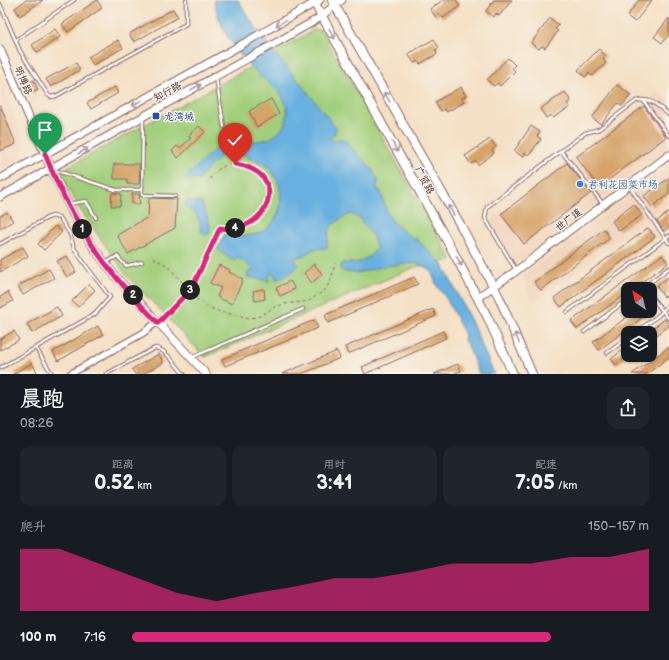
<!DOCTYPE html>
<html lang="zh">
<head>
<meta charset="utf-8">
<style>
  body { margin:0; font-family:"Balsamiq Sans","LXGW WenKai TC",sans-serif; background:#20242c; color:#f1f3f6; height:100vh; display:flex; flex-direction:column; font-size:15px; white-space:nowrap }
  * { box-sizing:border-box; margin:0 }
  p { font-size:13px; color:#9ea1a6 }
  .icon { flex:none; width:22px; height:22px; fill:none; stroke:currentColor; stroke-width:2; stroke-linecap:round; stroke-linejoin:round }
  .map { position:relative; height:374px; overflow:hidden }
  .details { display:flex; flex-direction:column; background:#171b24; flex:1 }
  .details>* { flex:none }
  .needle { width:26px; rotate:325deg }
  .controls { position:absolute; left:621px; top:282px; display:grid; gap:8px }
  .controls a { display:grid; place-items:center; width:36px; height:36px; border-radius:8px; background:#171b24; box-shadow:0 1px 3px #0004; font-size:20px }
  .pin { position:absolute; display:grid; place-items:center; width:34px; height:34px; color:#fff; margin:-41px -17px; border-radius:50% 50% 50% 0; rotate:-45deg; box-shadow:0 0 4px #0007 }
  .pin .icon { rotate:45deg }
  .km { position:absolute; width:20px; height:20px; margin:-10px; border-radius:50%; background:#222; color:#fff; font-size:11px; line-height:20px; text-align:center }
  .round { display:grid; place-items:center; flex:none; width:42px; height:42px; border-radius:12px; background:#20242c }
  .overview { display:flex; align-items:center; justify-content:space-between; height:68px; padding:0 20px }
  h1 { font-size:22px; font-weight:800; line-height:30px }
  .figures { display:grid; grid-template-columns:repeat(3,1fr); gap:6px; height:68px; padding:4px 20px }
  .figures div { display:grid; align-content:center; border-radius:10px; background:#20242c; text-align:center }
  .figures b { font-size:20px; font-weight:800 }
  .figures small { font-size:11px; font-weight:400 }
  .figures p { font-size:11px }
  .chart { height:112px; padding:8px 20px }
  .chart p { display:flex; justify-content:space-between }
  .chart svg { width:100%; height:72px; margin-top:4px; fill:#db2777; opacity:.7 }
  ul { padding:0 20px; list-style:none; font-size:13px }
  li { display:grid; grid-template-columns:64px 48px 1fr; align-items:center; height:30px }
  li i { height:10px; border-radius:5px; background:#db2777 }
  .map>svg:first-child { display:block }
</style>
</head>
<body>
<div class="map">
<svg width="669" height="374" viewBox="0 0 669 374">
  <rect width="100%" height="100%" fill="#f7f3e8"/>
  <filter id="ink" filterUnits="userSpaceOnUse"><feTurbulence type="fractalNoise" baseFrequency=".025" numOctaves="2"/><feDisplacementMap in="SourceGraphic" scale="8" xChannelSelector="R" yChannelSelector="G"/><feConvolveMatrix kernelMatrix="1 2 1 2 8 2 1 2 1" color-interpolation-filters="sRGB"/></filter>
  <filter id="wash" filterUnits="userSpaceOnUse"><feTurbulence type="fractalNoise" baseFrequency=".012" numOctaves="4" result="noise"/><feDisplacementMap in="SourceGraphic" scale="16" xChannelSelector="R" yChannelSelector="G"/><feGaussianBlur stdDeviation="0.9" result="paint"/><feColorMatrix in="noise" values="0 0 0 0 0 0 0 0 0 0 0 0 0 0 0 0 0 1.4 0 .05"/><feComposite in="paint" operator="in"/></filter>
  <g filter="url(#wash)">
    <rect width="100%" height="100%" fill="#f4e0c5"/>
    <path fill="#f2d5be" d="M 0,74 L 26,148 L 21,157 L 0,169 Z
      M 659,93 L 669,101 L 669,148 L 514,265 L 490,220 Z
      M 669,167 L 669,202 L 533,302 L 522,276 Z"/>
    <path fill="#a2cf7c" stroke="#767754" d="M 314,30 L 321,30 L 452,260 L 415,267 L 205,357 L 127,276 L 79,208 L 64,181 L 62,173 L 66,168 L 227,80 Z"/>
    <path fill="#68b0df" stroke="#596885" d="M 214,0 L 238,0 L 249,18 L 277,56 L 302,85 L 337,129 L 334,131 L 336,134 L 330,137 L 333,142 L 340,138 L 341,140 L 344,139 C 354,153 372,164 379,182 L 377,182 L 377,190 L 381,191 C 387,219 392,223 414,239 L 417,239 C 419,243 421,243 424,246 C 431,253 433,257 442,263 L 473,325 L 494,374 L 479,374 L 469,348 L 464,340 L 465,335 L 446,298 L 437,286 L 431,271 L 423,266 L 417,263 L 385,266 L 357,273 L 346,272 L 341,270 L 340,267 L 343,263 C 361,264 365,261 377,249 C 375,245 375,241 373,237 C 370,230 362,226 360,218 L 350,214 C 343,218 331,223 329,231 C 328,235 328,243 327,248 L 314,249 L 302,256 L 296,257 L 295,260 L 299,265 L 292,272 L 277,280 L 273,273 L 268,276 L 270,279 L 269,281 L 247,277 L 247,273 L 250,273 L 252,270 L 246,263 L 237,257 L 234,261 L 221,253 L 218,248 L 226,233 C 291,252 298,166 248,158 L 247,155 L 239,155 L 237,151 L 237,143 C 247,142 260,142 270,138 C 286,131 292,113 283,98 C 279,90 268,83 261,77 C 239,56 219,31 214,0 Z
      M 220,144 L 223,154 L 210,166 L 204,173 L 203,173 L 200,180 L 184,179 Z
      M 188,201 L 202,203 C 204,214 212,222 210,233 L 204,235 C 199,230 201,226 199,220 C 196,213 190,210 185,205 L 186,202 Z"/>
    <g id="blocks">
      <path fill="#d6a367" d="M 26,0 L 43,0 L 20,16 L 15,8 Z
        M 97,0 L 102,8 L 68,32 L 62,24 Z
        M 443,0 L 456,0 L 460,6 L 443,18 L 440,14 L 436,17 L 430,9 Z
        M 494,0 L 512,0 L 499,16 L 496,13 L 494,17 L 486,11 Z
        M 639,0 L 652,0 L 635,22 L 627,16 Z
        M 173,9 L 178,17 L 134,42 L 129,34 Z
        M 550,18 L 559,25 L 555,29 L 558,31 L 545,48 L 542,46 L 539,49 L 531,43 Z
        M 669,18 L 669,34 L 662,43 L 654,37 Z
        M 55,29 L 60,37 L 37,52 L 32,45 Z
        M 434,39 L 439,48 L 435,50 L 437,54 L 420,64 L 418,61 L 414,63 L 408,54 Z
        M 118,40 L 123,48 L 93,65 L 88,57 Z
        M 599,49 L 606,56 L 603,59 L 606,63 L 592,76 L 589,73 L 585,77 L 578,70 Z
        M 508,58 L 515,65 L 512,68 L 515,71 L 500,86 L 497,83 L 494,86 L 487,80 Z
        M 76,63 L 80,70 L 51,87 L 46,79 Z
        M 34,80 L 38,90 L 32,93 L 27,83 Z
        M 617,85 L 631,95 L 622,106 L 618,103 L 601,124 L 592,118 Z
        M 115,87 L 118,93 L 91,109 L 87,103 Z
        M 461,87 L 466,96 L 462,98 L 464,102 L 447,112 L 444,109 L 441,111 L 435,102 Z
        M 565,92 L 571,101 L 567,103 L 570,107 L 553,118 L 551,115 L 546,118 L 540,109 Z
        M 271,99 L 279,114 L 257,127 L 249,111 Z
        M 0,105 L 16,144 L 0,151 Z
        M 644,106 L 666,137 L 599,187 L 576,157 Z
        M 199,126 L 205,132 L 178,158 L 172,151 L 177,146 L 180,148 L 191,138 L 188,136 Z
        M 531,126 L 540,132 L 537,136 L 541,139 L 529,155 L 525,153 L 523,157 L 514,151 Z
        M 490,139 L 496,147 L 492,150 L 494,153 L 478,165 L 476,161 L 471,164 L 465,156 Z
        M 567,163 L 591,193 L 524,244 L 501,214 Z
        M 114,164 L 140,164 L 139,184 L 127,184 L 127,179 L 114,179 Z
        M 669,178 L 669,194 L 652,207 L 644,196 Z
        M 112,193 L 121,194 L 120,206 L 111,206 Z
        M 132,194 L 139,194 L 140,204 L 132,204 Z
        M 149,198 L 177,199 L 175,228 L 128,254 L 117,235 L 148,217 Z
        M 634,204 L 642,215 L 619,231 L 612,221 Z
        M 7,212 L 13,221 L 0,229 L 0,216 Z
        M 669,212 L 669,227 L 664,231 L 657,221 Z
        M 55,226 L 62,232 L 44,250 L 38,244 Z
        M 648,228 L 655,237 L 561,307 L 554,298 Z
        M 604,229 L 610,238 L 541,290 L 534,282 Z
        M 23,247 L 28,256 L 0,272 L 0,260 Z
        M 662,255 L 668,263 L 632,289 L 628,289 L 628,292 L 577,329 L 571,321 Z
        M 67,256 L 76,272 L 67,277 L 57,261 Z
        M 314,264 L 322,274 L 312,283 L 304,273 Z
        M 219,265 L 230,270 L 229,272 L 243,279 L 232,304 L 217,297 L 221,288 L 210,283 Z
        M 49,269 L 54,278 L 23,295 L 18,286 Z
        M 414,277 L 418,284 L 328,323 L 325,315 Z
        M 669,277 L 669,294 L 664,297 L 656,286 Z
        M 290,281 L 295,289 L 280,296 L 276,288 Z
        M 89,284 L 95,290 L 78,307 L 72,301 Z
        M 264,289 L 265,299 L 255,301 L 253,291 Z
        M 8,292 L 13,301 L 0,308 L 0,297 Z
        M 57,307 L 62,316 L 32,333 L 27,324 Z
        M 433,309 L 436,316 L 348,354 L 345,347 Z
        M 635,311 L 651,311 L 599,350 L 593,342 Z
        M 665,319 L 669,326 L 650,340 L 650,330 Z
        M 314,320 L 318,328 L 225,366 L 222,359 Z
        M 98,326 L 103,335 L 58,361 L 53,352 Z
        M 14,331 L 19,340 L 0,350 L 0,339 Z
        M 443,331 L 446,338 L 365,374 L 362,367 Z
        M 628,346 L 628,356 L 616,365 L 611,359 Z
        M 669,347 L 669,357 L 647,374 L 632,374 Z
        M 337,351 L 340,358 L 316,368 L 301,374 L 282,374 Z
        M 159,354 L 163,363 L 143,374 L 135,374 L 132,369 Z
        M 32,363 L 37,372 L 34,374 L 13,374 Z
        M 458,364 L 461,371 L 453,374 L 434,374 Z"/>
    </g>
  </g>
  <g filter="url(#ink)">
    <use href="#blocks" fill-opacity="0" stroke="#866361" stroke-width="1"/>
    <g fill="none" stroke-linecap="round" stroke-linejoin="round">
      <g stroke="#866361" stroke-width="4.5">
        <path id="lane" d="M 0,4 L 20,51 L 48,95 L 51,97 L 56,96 L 186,24 L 186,0
          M 16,40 L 74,0
          M 216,78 L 224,127
          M 643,100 L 669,136
          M 143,118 L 142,195 L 175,196
          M 561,151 L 603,204
          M 54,170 L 116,190 L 142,190
          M 629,186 L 669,243
          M 68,204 L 86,201 L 96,218
          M 0,244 L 47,218 L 53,216 L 60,218 L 70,234 L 74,248 L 87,267 L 110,297 L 95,314 L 0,368
          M 106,263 L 117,256 L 126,266 L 142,262
          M 516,270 L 485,218 L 487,207 L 585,133 L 599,129 L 636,101 C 651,97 658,106 669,115
          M 646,289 L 644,287 L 669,268
          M 650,295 L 669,319
          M 567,312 L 669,236
          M 584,332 L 628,299
          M 635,333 L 659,315 L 669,304
          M 36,348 L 52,374
          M 607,353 L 628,338
          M 193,357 L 303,309
          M 106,374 L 155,348 C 166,349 176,366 184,374"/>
      </g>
      <g stroke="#866361" stroke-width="8">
        <path id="street" d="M 70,374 L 143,333 L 157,322"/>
      </g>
      <g stroke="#866361" stroke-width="9">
        <path id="secondary" d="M 0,49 L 51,169 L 74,216 L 93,247 L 115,276 L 206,374
          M 0,179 L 232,50 L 320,0
          M 0,197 L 144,116 L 274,44 L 316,20 L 342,0
          M 478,297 L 516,271 L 669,155"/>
      </g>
      <g stroke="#866361" stroke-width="10">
        <path id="primary" d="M 313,0 L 456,257 L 488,318 L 513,374
          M 332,0 L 461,226 L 499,297 L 532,374"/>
      </g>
      <path stroke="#866361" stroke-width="1" stroke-dasharray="3 3" stroke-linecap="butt" d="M 153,258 L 168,266 L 197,299 L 208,307 L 220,312 L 251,318 L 260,316 L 273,308 L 284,304 L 309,301 L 325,290 L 331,280 L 335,263
        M 163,318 L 192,288 L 220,229 C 239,231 254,224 264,208 C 267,203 270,197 269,190 C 266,172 244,160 227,165 C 218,168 213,174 208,181"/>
      <use href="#lane" stroke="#fff" stroke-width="2.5"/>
      <use href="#street" stroke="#fff" stroke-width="5.5"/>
      <use href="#secondary" stroke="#fff" stroke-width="7"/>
      <use href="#primary" stroke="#fff" stroke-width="8"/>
    </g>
    <defs><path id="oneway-shaft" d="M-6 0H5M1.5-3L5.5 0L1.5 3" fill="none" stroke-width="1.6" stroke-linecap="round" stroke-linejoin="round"/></defs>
    <g stroke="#ae9aa0">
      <use href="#oneway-shaft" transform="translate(281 23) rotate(151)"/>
      <use href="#oneway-shaft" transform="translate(332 34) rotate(61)"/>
      <use href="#oneway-shaft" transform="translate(196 87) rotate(-28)"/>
      <use href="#oneway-shaft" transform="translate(387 97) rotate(-120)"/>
      <use href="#oneway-shaft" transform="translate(137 103) rotate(151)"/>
      <use href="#oneway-shaft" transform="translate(395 147) rotate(61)"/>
      <use href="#oneway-shaft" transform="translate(83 151) rotate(-30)"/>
      <use href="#oneway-shaft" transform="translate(451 210) rotate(-120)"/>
      <use href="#oneway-shaft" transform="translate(459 261) rotate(62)"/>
      <use href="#oneway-shaft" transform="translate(517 338) rotate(-113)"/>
    </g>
  </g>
  <g fill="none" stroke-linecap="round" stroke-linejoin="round" filter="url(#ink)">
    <g stroke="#fff" stroke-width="8">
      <path id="route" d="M 45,154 C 62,197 85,239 115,276 C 128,292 144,308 158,323 L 192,288 L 220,228 C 267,236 294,173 235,164"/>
    </g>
    <use href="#route" stroke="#db2777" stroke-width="5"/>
  </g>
  <rect fill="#1a4fb4" stroke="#f7f3e8" stroke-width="1.5" x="152" y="112" width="8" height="8" rx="2"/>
  <circle fill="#3f7fe0" stroke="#f7f3e8" stroke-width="1.5" cx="580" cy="184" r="4"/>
  <g text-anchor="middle" stroke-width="3" stroke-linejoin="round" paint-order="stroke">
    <g font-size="10" fill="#4a1f2b" stroke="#f7f3e8">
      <text transform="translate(24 80) rotate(67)" y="4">明博路</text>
      <text transform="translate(167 91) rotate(-28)" y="4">知行路</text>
      <text transform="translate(425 180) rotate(61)" y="4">广贤路</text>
      <text transform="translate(568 219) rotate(-37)" y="4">世广道</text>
    </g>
    <g font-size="10" fill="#164399" stroke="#f7f3e8" text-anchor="start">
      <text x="164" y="120">龙湾城</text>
    </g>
    <g font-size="10" fill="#366cbe" stroke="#f7f3e8" text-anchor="start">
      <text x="588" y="188">君利花园菜市场</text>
    </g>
  </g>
</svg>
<div class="controls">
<a><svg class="needle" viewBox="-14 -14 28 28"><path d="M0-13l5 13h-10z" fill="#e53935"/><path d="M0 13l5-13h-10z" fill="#9ea1a6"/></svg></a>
<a><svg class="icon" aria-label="layers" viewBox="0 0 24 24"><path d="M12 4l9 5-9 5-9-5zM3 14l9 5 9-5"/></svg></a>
</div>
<div class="pin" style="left:45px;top:154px;background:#1e9e55"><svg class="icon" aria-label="arrive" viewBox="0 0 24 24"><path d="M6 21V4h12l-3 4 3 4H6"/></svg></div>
<div class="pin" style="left:235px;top:164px;background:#d93025"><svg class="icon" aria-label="check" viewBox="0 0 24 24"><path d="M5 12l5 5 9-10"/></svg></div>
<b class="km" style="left:82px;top:229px">1</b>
<b class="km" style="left:133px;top:295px">2</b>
<b class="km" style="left:190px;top:290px">3</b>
<b class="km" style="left:235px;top:228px">4</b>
</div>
<section class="details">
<div class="overview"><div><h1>晨跑</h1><p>08:26</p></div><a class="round"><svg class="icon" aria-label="share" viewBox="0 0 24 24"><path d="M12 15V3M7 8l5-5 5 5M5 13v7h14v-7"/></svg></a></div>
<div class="figures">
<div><p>距离</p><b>0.52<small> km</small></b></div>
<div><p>用时</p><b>3:41</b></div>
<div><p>配速</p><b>7:05<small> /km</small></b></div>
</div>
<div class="chart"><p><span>爬升</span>150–157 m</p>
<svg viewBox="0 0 160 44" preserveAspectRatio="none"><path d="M0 44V6L10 6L20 15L30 24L40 33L50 38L60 33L70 29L80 24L90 24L100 20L110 15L120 15L130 15L140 11L150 11L160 6V44z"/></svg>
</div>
<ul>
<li><b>100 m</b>7:16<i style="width:81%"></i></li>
</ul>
</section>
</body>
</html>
